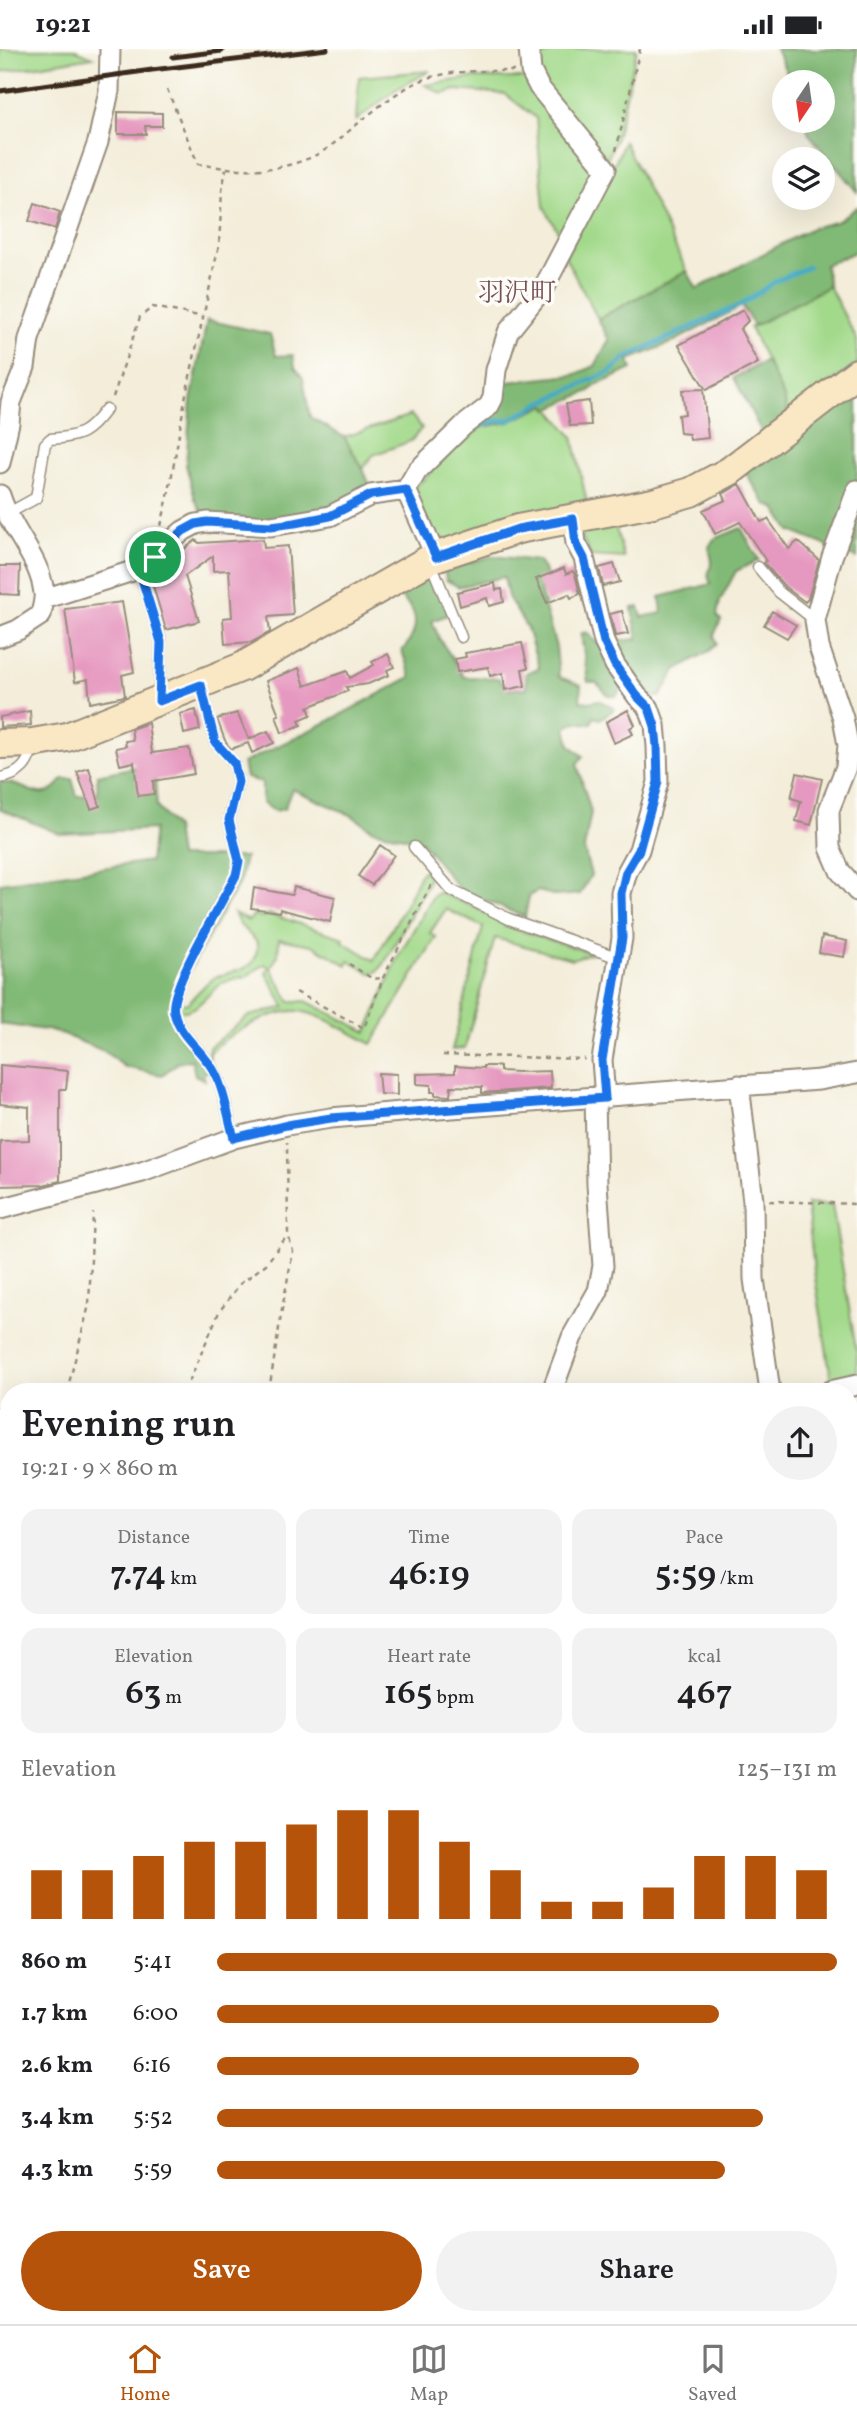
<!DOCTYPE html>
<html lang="en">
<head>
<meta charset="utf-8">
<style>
  body { margin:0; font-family:Vollkorn,"Noto Serif JP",serif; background:#f2f2f2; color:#202124; height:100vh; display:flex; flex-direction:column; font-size:26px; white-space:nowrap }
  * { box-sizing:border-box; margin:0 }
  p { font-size:23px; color:#757577 }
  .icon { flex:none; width:38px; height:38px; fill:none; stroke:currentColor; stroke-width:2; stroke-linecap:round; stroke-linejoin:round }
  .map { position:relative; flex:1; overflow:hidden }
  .panel { position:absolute; left:0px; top:1334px; width:858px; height:942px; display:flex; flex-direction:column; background:#fff; border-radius:28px 28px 0 0; box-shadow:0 7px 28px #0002 }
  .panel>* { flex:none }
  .needle { width:46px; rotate:193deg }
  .fabs { position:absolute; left:772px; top:21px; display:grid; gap:14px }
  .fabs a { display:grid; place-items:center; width:63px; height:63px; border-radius:50%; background:#fff; box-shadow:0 7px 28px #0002; font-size:35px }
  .pin { position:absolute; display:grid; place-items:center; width:60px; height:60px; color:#fff; margin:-30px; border:4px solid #fff; border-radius:50%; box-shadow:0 2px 7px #0007 }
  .round { display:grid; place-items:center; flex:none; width:74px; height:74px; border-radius:37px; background:#f2f2f2 }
  .head { display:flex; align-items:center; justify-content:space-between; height:119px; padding:0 21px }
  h1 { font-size:38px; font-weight:600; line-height:52px }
  .stats { display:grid; grid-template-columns:repeat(3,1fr); gap:10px; height:119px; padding:7px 21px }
  .stats div { display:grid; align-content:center; border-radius:18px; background:#f2f2f2; text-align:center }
  .stats b { font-size:35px; font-weight:600 }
  .stats small { font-size:19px; font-weight:400 }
  .stats p { font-size:19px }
  .chart { height:196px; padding:14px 21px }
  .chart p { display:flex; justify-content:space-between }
  .chart svg { width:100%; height:126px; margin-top:7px; stroke:#b45309; stroke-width:6 }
  .button { display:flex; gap:14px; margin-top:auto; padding:14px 21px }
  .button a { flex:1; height:80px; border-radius:42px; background:#b45309; color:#fff; font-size:28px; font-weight:600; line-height:80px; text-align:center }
  .button a+a { background:#f2f2f2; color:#202124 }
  ul { padding:0 21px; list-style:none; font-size:23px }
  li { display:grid; grid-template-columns:112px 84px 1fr; align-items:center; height:52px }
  li i { height:18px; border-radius:9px; background:#b45309 }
  .status { display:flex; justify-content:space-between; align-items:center; height:49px; padding:0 35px; background:#fff; direction:ltr }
  .status svg { height:19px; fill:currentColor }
  .tabs { display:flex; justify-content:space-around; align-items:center; height:98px; border-top:2px solid #e0e0e0; background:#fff; font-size:19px; color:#757577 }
  .tabs a { display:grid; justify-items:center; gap:4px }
  .tabs .active { color:#b45309 }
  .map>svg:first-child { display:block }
</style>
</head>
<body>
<div class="status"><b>19:21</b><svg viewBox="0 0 49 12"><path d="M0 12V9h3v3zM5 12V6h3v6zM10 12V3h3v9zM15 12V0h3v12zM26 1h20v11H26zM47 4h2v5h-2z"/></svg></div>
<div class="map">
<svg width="857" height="2275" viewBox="0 0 857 2275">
  <rect width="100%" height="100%" fill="#fdfcf7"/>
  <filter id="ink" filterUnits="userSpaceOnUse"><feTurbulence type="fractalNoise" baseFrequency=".0143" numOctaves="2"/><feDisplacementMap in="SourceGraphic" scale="14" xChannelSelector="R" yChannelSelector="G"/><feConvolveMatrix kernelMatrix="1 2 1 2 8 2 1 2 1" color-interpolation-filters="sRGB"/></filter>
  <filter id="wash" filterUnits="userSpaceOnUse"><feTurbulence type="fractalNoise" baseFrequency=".00686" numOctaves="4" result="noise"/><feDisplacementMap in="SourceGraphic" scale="28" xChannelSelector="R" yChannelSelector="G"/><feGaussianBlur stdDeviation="1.57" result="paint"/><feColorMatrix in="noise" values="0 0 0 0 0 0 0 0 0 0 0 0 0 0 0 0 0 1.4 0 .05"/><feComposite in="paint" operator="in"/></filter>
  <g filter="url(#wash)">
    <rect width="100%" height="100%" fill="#f3edd9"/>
    <path fill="#a2d98a" stroke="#6e8254" stroke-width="2" d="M 0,0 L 74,0 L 93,8 L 0,23 Z
      M 568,0 L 637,0 L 616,89 L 607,111 L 541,32 L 535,11 L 555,1 Z
      M 430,22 L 395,41 L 356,72 L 359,28 Z
      M 470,29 L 527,29 L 595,117 L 595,126 L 563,191 L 544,158 L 536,69 L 505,45 L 455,41 L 443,45 L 425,36 Z
      M 624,92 L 687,222 L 598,270 L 565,208 L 620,103 Z
      M 829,237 L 857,291 L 857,315 L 788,366 L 784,348 L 750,279 Z
      M 546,355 L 573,388 L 588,459 L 439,498 L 411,439 L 422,432 L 465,388 L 482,378 L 509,373 Z
      M 411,366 L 422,379 L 411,392 L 373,406 L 363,420 L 344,388 Z
      M 615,476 L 624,509 L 591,507 L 578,480 Z
      M 426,820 L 429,828 L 427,836 L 384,915 L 377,923 L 370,924 L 349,912 L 347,916 L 312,896 L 279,890 L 278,906 L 271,919 L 290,953 L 306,952 L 367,983 L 399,906 L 433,847 L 439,843 L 476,859 L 515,880 L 592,904 L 572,910 L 495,889 L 465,999 L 452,1001 L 483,878 L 446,860 L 430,884 L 436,888 L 372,995 C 352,985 320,964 298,962 C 273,960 227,986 210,1003 L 210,1011 L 208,1005 L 209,998 L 249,967 L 285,958 L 266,924 L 269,918 L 265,915 L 247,927 L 221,934 L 196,958 L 186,962 L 178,962 L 177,952 L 183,955 L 188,954 C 196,945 206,933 217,928 C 238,919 259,924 257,893 L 239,875 L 234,864 L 249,872 L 254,865 L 261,868 L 269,865 L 344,889 L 342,892 L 374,911 L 405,857 L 420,825 Z
      M 807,1155 L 832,1156 L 857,1306 L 857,1331 L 832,1336 L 814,1222 Z"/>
    <path fill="#81b976" stroke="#5e724a" stroke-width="2" d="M 776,0 L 857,0 L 857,143 L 809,85 L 805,72 L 822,72 L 822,33 L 791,33 Z
      M 857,158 L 857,202 L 825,216 L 829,237 L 754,277 L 742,257 L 673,293 L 629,311 L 632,320 L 595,337 L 590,342 L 548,360 L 546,356 L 509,373 L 482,378 L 498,353 L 499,334 L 574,326 L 595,317 L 609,291 L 598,270 L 687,222 L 697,240 L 812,179 L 838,172 Z
      M 207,271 L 270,285 L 276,307 L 293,306 L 295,318 L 303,329 L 310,368 L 344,388 L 363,420 L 372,441 L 351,456 L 213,482 L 195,450 L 186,416 L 191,352 Z
      M 766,312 L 784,348 L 788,366 L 763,386 L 734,329 Z
      M 857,336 L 857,509 L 790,482 L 775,459 L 766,455 L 743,420 Z
      M 741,479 L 759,511 L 736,522 L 720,552 L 717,566 L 721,571 L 714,586 L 717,594 L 711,601 L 676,621 L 660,648 L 641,648 L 622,639 L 616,647 L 608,646 L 596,633 L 588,633 L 581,585 L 586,583 L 600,597 L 615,602 L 619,598 L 618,592 L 638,590 L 632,559 L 639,558 L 642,568 L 662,564 L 660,548 L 711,535 L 708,527 L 712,512 L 709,498 L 714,490 Z
      M 494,507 L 538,512 L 544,520 L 547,532 L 540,542 L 556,598 L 559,628 L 581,636 L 580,652 L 589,653 L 599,651 L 615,660 L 600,670 L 594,668 L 591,675 L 575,673 L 566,679 L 570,696 L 583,707 L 577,715 L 591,763 L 584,800 L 591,826 L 580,845 L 557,847 L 538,842 L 529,847 L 525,868 L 460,841 L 421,792 L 373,781 L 351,766 L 292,740 L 284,760 L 274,762 L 262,753 L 262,733 L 246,729 L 243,714 L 329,672 L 411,628 L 402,602 C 412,591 421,573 410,558 C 405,552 399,547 395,540 L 423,524 L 439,535 L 450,565 L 432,572 L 439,589 L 464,628 L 498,629 L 509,641 L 527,639 L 526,624 L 539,619 L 527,579 L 508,548 L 504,528 L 459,538 L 446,531 L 444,520 Z
      M 154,714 L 157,758 L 175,779 L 179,808 L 245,808 L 240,832 L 183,933 L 172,967 L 174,979 L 208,1022 L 203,1025 L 205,1031 L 195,1026 L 192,1011 L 179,1013 L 162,1026 L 125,1018 L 104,1002 L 54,982 L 0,975 L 0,834 L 150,812 L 154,780 L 60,785 L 0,760 L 0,733 C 28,732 40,761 63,730 L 72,730 L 77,747 L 98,746 L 97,726 Z
      M 9,2107 L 9,2145 L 2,2148 L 9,2163 L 9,2192 L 0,2193 L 0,2118 Z"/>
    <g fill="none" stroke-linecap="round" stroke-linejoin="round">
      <path stroke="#45abc5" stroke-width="5" d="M 476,378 L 496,372 L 510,371 L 543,353 L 610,323 L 627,308 L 742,255 L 776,232 L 808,218
        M 849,1818 L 857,1822
        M 0,1874 L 9,1868"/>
    </g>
    <g id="blocks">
      <path fill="#e699c0" d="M 118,63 L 162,64 L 162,77 L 145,77 L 146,85 L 118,85 Z
        M 35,154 L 60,163 L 55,180 L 29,172 Z
        M 743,261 L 748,272 L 740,280 L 758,314 L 706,341 L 679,296 Z
        M 703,340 L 708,389 L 690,391 L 689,385 L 680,384 L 678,366 L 685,365 L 682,341 Z
        M 589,352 L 591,376 L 570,377 L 566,355 Z
        M 740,435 L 761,473 L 768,470 L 789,500 L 798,492 L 819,511 L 808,550 L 805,553 L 785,538 L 764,514 L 766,512 L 740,473 L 715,485 L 703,461 L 726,451 L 723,445 Z
        M 263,490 L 264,499 L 288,497 L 293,566 L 268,568 L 270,583 L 252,593 L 225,595 L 223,569 L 232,568 L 229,521 L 213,522 L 213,507 L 185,527 L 199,572 L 166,581 L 151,530 L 160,528 L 158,520 L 196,491 L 199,494 Z
        M 614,515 L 620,533 L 603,537 L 599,519 Z
        M 0,517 L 20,517 L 19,546 L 0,545 Z
        M 564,519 L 566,525 L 573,522 L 575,525 L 580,545 L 571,549 L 569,545 L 547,554 L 536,530 Z
        M 495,534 L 496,541 L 502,540 L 504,553 L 489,557 L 487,549 L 460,557 L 457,543 Z
        M 122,553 L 134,623 L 122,626 L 125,647 L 90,654 L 88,630 L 75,633 L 65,560 Z
        M 622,562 L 628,585 L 615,587 L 610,565 Z
        M 772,562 L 796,576 L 787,589 L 764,576 Z
        M 522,594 L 528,619 L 522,620 L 525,637 L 505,641 L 503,624 L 490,627 L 488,618 L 457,623 L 455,610 L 466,608 L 465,604 Z
        M 388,605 L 394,618 L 387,621 L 389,626 L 368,635 L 346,638 L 348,642 L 308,658 L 311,666 L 299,671 L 301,676 L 282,684 L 276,667 L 279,666 L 266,632 L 299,619 L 305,637 L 347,622 L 350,629 L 374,616 L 372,613 Z
        M 196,661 L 200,681 L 184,685 L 180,665 Z
        M 628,661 L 635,676 L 630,679 L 633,685 L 614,694 L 606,673 Z
        M 30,662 L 31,676 L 0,678 L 0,668 Z
        M 237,664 L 249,690 L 268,682 L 274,694 L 252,704 L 248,694 L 231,700 L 226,694 L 217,670 Z
        M 148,674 L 152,704 L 189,699 L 194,725 L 153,732 L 154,745 L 138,747 L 134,713 L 120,716 L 116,699 L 126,697 L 125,692 L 133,691 L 131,680 Z
        M 89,719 L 100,757 L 91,760 L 77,723 Z
        M 797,724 L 822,730 L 811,776 L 796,772 L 801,752 L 791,749 Z
        M 380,796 L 394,806 L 372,836 L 358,827 Z
        M 294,838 L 335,848 L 330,873 L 280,860 L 280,863 L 251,859 L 254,839 L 292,846 Z
        M 822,887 L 847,892 L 844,908 L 819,904 Z
        M 0,1016 L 68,1022 L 66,1040 L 60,1040 L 60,1132 L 43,1136 L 0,1137 L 0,1092 L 29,1091 L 29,1058 L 0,1055 Z
        M 455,1017 L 483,1019 L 483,1017 L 500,1017 L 500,1022 L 518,1023 L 550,1022 L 551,1039 L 482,1044 L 482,1038 L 451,1037 L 450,1047 L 435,1046 L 435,1043 L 431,1043 L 431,1036 L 417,1035 L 417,1025 L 455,1024 Z
        M 378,1024 L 397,1025 L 397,1046 L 380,1045 Z"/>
    </g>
  </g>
  <g filter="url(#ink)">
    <use href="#blocks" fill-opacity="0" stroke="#978c7c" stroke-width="2"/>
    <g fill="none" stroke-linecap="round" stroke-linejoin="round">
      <g stroke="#978c7c" stroke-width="13">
        <path id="lane" d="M 7,465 L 36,449 L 45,395 L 50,390 C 80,388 88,384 106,360
          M 431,514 L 461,588
          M 758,518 L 779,543 L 815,571
          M 139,520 L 161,592 L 159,648
          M 201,636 L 215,693 L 234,714 L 238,733 L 229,771 L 239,812 L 236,826 C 222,852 168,940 174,963 C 180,990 205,1002 216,1026 C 225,1045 228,1068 234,1089
          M 0,729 C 20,726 31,714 32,695
          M 414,798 L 451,841 L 509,870 L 619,909
          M 0,1409 L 9,1390
          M 0,1645 L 9,1630
          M 849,1789 L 857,1775
          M 0,1923 L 1,1895 L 9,1895
          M 9,2124 L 6,2129 L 9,2140
          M 36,2266 L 37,2275"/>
      </g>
      <g stroke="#978c7c" stroke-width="23">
        <path id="street" d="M 0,414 L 9,374 L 11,353 L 25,318 L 29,290 L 98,93 L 109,42 L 110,0
          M 857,441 L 832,508 L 815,571 L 819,598 L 843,669 L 848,696 L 846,718 L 829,761 L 830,799 L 840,822 L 857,842
          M 0,446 C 10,481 40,508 44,544 C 45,551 42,559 41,566 L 18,581 L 0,588
          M 573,470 L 576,494 L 584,509 L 604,593 L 615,616 L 637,647 L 649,659 L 655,676 L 657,697 L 658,733 L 639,801 L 627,823 L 621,844 L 622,889 L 602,1011 L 605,1049
          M 436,508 L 406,441 L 417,422 L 463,377 L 489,357 L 493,349 L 496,321 L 508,283 L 544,238 L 606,120 L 539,38 L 531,22 L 529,0
          M 44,550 L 139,520 L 183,482 L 196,475 L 207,473 L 271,477 L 295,473 L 330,467 L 371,446 L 406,441
          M 739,1036 L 753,1152 L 754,1230 L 770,1342
          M 0,1160 L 142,1123 L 234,1089 L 287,1076 L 331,1069 L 413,1062 L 819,1031 L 857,1024
          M 552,1342 L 572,1288 L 598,1242 L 603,1217 L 597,1135 L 595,1049
          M 830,1342 L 857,1336
          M 0,1368 L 9,1372
          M 849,1379 L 857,1402
          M 849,1637 L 857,1620
          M 849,2025 L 857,2032
          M 849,2238 L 857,2237
          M 829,2266 L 830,2275
          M 607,2275 L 665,2266"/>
      </g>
      <g stroke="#978c7c" stroke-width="32">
        <path id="secondary" d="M 0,695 L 32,694 L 67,688 L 242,618 L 432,509 L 518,480 L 653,454 L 691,443 L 730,422 L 857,324
          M 849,1887 L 857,1891
          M 0,1973 L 9,1972"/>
      </g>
      <path stroke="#978c7c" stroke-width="2.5" stroke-dasharray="5 5" stroke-linecap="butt" d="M 167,40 L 198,115 C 240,122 279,125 318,105 C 335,96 350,80 365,69 C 384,53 405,37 428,29 C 455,21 486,22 514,22
        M 616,102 L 640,0
        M 113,348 L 140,268 L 153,258 L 204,268
        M 161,477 L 169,443 L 185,350 L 219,196 L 222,142 L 226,120
        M 349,915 L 373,930 L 383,929
        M 296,943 L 364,979 L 383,929 L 431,836
        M 443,1006 L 585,1010
        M 769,1152 L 857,1155
        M 67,1342 L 89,1256 L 93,1164
        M 185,1342 L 219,1263 L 240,1235 L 266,1215 L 287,1187
        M 269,1342 L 282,1260 L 293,1202 L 288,1186 L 287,1093
        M 0,1781 L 9,1780"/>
      <use href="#lane" stroke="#fff" stroke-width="10"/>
      <use href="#street" stroke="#fff" stroke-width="19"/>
      <use href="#secondary" stroke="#fae7c3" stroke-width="28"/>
      <path stroke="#3b2a1e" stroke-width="5" d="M 173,8 L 222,2
        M 0,42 L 152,21 L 327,0"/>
    </g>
  </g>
  <g fill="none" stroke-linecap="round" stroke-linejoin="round" filter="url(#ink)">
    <g stroke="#fff" stroke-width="14">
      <path id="route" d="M 406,441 L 436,508 L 518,480 L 573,470 L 576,494 L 584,509 L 604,593 L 615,616 L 637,647 L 649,659 L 655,677 L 657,697 L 658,733 L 639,801 L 626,823 L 621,844 L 622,889 L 602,1011 L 605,1049 L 331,1069 L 287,1076 L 234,1089 C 228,1068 225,1045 216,1026 C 205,1002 180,990 174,963 C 168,940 223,852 236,826 L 239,812 L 229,771 L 238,733 L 234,714 L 215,693 L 201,636 L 159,652 L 161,593 L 139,520 L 183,482 L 196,475 L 207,473 L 271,477 L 295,474 L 330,467 L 371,446 Z"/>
    </g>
    <use href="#route" stroke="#1a73e8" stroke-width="9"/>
  </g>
  <g text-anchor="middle" stroke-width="7" stroke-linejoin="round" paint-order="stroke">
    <g font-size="26" fill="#775157" stroke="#fdfcf7">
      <text x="517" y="252">羽沢町</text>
    </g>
  </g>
</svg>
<div class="fabs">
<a><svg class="needle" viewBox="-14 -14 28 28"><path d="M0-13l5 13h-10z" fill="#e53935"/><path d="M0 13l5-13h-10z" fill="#757577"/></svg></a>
<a><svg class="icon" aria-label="layers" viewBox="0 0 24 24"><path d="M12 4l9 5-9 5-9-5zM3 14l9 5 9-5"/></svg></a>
</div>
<div class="pin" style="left:155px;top:508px;background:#1e9e55"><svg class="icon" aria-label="arrive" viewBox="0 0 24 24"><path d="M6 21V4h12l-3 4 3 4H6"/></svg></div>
<section class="panel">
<div class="head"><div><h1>Evening run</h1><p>19:21 · 9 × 860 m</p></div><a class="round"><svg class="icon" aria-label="share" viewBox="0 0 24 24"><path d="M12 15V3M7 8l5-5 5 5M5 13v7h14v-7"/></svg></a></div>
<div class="stats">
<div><p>Distance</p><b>7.74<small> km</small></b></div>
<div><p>Time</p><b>46:19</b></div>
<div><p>Pace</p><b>5:59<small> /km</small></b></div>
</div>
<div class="stats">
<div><p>Elevation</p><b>63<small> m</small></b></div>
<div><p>Heart rate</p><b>165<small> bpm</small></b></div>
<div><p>kcal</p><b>467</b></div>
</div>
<div class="chart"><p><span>Elevation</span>125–131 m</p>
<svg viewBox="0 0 160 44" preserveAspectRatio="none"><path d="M5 44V27M15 44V27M25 44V22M35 44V17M45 44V17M55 44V11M65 44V6M75 44V6M85 44V17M95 44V27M105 44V38M115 44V38M125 44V33M135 44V22M145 44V22M155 44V27"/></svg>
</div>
<ul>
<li><b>860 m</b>5:41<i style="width:100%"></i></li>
<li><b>1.7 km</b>6:00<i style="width:81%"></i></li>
<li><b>2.6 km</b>6:16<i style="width:68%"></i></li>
<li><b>3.4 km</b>5:52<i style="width:88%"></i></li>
<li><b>4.3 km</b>5:59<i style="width:82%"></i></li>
</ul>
<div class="button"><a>Save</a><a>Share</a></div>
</section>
</div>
<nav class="tabs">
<a class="active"><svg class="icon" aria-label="home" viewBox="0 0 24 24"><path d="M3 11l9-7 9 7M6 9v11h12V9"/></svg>Home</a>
<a><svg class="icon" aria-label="map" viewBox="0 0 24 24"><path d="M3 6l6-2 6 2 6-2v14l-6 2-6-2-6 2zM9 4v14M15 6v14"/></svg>Map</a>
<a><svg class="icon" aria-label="saved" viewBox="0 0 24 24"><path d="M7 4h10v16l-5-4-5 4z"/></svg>Saved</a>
</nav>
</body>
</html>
